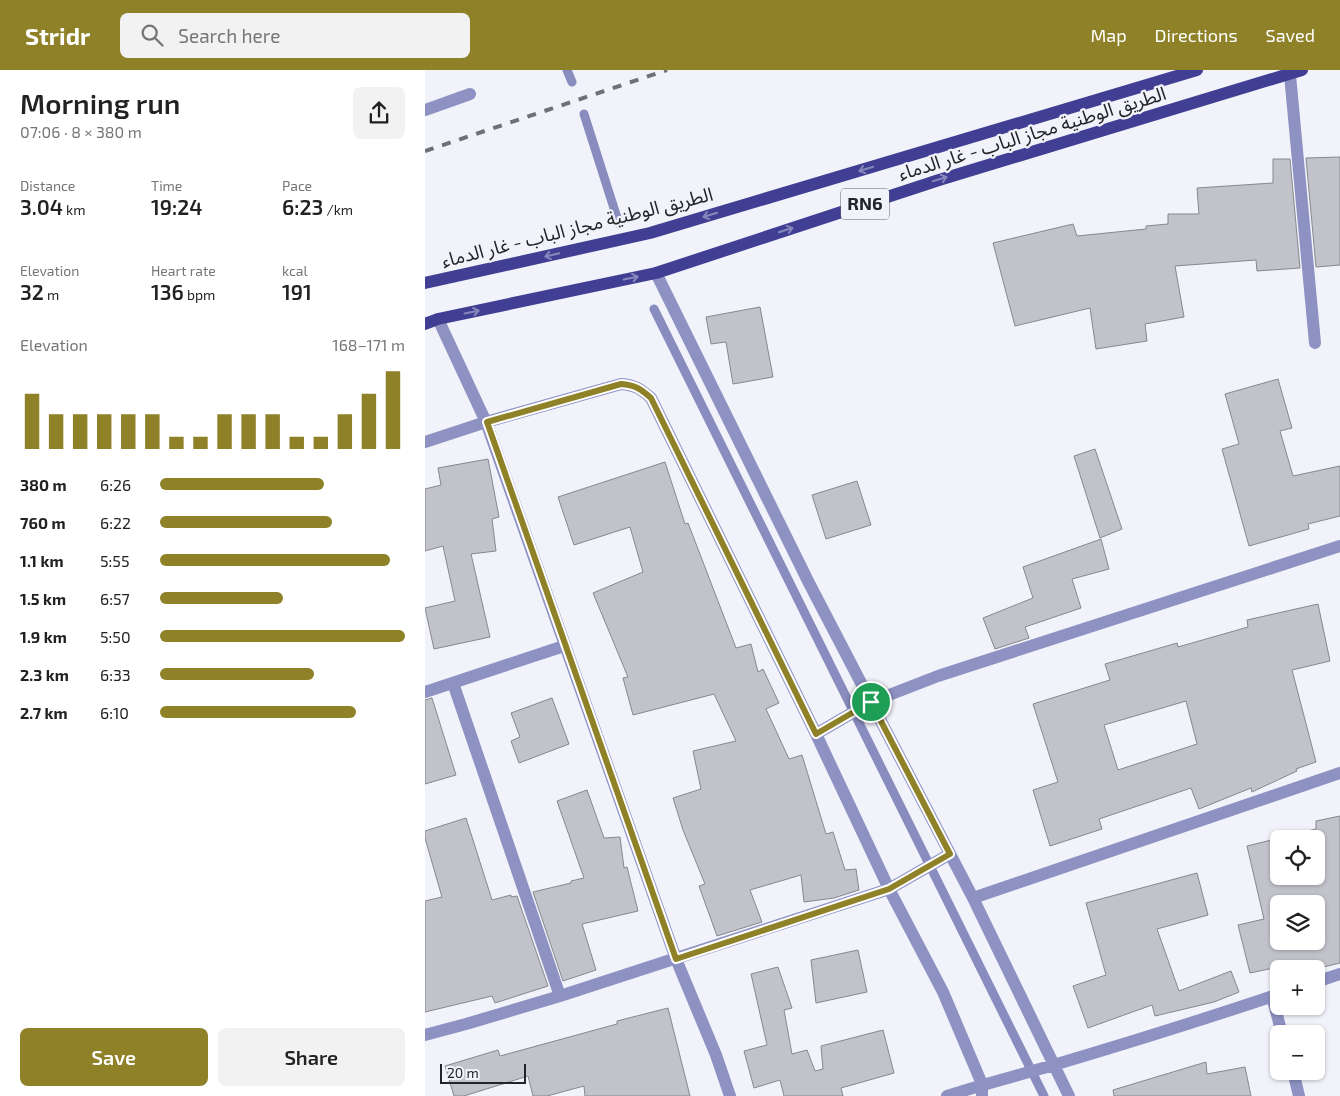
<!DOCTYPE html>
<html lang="en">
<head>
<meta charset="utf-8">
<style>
  body { margin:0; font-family:"Exo 2","Noto Sans Arabic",sans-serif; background:#f2f2f2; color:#222; height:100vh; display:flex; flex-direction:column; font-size:19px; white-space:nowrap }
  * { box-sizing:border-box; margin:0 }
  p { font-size:16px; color:#767676 }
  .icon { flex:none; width:28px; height:28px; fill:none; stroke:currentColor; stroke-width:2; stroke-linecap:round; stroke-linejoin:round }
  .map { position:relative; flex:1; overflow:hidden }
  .panel { display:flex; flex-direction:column; background:#fff; width:425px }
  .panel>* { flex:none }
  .tools { position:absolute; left:845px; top:760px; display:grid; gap:10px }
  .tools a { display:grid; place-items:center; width:55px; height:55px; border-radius:8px; background:#fff; box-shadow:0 1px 4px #0004; font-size:25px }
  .scale { position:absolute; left:15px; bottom:12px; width:86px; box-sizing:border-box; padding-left:5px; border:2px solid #232427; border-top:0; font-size:14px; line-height:18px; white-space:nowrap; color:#232427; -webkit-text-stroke:4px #f1f2fa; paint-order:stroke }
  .pin { position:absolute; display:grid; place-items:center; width:42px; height:42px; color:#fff; margin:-21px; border:2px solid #fff; border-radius:50%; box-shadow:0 1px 5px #0007 }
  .round { display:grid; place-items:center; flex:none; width:52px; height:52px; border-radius:8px; background:#f2f2f2 }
  .head { display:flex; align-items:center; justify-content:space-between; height:85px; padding:0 20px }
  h1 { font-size:28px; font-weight:600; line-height:38px }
  .metrics { display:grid; grid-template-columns:repeat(3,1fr); gap:8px; height:85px; padding:5px 20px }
  .metrics div { display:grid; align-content:center }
  .metrics b { font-size:21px; font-weight:600 }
  .metrics small { font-size:14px; font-weight:400 }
  .metrics p { font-size:14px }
  .chart { height:140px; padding:10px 20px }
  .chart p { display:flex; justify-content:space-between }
  .chart svg { width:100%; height:90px; margin-top:5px; stroke:#8f8128; stroke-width:6 }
  .action { display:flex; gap:10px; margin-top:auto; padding:10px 20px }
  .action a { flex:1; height:58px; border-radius:8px; background:#8f8128; color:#fff; font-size:20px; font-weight:600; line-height:58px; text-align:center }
  .action a+a { background:#f2f2f2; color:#222 }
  ul { padding:0 20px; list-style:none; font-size:16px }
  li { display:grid; grid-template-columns:80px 60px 1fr; align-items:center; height:38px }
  li i { height:12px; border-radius:6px; background:#8f8128 }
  header { display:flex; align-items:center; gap:30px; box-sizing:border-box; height:70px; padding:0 25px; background:#8f8128; color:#fff }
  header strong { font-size:24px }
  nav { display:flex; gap:28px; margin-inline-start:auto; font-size:18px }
  .search { width:350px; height:45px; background:#f2f2f2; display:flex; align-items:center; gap:12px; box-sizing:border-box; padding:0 18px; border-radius:8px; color:#767676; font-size:19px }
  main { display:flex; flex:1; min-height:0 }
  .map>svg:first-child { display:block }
</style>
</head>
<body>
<header>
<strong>Stridr</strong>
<div class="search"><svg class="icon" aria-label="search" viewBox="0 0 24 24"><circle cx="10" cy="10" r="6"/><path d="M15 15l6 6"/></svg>Search here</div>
<nav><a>Map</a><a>Directions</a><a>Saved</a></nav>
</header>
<main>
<section class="panel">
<div class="head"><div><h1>Morning run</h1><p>07:06 · 8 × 380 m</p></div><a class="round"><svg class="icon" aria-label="share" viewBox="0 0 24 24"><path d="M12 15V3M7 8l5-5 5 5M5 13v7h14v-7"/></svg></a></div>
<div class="metrics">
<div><p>Distance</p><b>3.04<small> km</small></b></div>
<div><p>Time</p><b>19:24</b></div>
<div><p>Pace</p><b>6:23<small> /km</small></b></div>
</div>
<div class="metrics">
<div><p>Elevation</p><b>32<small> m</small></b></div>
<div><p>Heart rate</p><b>136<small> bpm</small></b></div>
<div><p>kcal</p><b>191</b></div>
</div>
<div class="chart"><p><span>Elevation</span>168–171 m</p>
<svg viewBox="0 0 160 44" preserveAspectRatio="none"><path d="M5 44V17M15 44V27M25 44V27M35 44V27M45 44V27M55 44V27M65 44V38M75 44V38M85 44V27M95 44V27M105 44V27M115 44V38M125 44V38M135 44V27M145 44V17M155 44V6"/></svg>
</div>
<ul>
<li><b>380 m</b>6:26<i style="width:67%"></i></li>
<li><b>760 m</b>6:22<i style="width:70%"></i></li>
<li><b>1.1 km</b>5:55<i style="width:94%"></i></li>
<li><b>1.5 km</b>6:57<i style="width:50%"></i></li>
<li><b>1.9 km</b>5:50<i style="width:100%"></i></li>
<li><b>2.3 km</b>6:33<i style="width:63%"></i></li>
<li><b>2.7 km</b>6:10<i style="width:80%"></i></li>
</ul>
<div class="action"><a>Save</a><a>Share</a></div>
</section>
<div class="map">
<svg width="915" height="1026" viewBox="0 0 915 1026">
  <rect width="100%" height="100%" fill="#f1f2fa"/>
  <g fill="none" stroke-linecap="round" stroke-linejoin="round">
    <path stroke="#888cbe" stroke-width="9" d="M 142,0 L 147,12
      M 159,44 L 194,154
      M 229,239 L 619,1026"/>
  </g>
  <path fill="#c2c3ca" stroke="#87878e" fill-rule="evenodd" d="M 915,87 L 915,195 L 891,197 L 881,88 Z
    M 848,89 L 865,89 L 875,198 L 832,201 L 831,190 L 750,196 L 759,247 L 720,254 L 722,271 L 671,279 L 665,238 L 590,256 L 568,173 L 648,154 L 652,166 L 721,159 L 721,156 L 743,154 L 743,144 L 774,144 L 772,118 L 848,113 Z
    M 335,237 L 348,307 L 308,314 L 301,272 L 286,274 L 281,247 Z
    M 853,309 L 867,358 L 855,361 L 868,406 L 915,396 L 915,446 L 883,454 L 884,459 L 824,476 L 797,379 L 814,374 L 800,324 Z
    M 670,379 L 697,459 L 675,468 L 649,386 Z
    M 63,389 L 74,447 L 67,449 L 71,481 L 46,484 L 65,567 L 9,579 L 0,538 L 30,531 L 18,476 L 0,481 L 0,419 L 16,415 L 13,398 Z
    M 240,392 L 260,454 L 263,453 L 311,578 L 326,574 L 333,602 L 338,599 L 354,633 L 341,639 L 364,689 L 377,685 L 401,764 L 408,762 L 420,800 L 431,799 L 434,820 L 409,828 L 379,832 L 376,805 L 325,820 L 337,852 L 292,866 L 274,816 L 280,814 L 258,760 L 248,728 L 276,719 L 268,681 L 311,671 L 289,624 L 208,645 L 198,608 L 203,607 L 168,523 L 218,502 L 205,457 L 149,475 L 133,427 Z
    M 432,411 L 446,455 L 401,469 L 387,425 Z
    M 676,469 L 684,499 L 647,509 L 656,538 L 600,557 L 604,568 L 570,579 L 558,548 L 608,528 L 598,497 Z
    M 893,534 L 905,591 L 867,600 L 891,692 L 871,699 L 872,701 L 827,722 L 826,718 L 774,739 L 766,718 L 674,749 L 677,759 L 625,776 L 608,720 L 633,712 L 608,634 L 685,610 L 680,594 L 752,573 L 753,577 L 823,557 L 822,550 ZM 761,631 L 772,674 L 693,700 L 679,655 Z
    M 7,628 L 31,705 L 0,714 L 0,630 Z
    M 127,628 L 144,674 L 94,693 L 86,671 L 95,667 L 86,643 Z
    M 162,720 L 179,768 L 195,767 L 199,798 L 202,797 L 213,841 L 157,854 L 171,900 L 138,911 L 108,822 L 146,813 L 146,811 L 159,808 L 132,731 Z
    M 915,746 L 915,893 L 890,899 L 844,899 L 825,903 L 813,855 L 839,849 L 822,776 L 891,759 L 891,751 ZM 854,769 L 891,769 L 891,806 L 854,806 ZM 854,834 L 891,834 L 891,871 L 854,871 Z
    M 41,748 L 67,830 L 86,825 L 86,827 L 92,826 L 123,916 L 70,933 L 67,926 L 0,942 L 0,831 L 17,827 L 0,768 L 0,761 Z
    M 772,803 L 783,845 L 732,859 L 754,921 L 806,901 L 814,922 L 789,932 L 730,946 L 727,935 L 663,958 L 648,916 L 681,905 L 661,833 Z
    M 433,880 L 442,922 L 391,933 L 386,890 Z
    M 353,897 L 367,938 L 359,940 L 367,984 L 382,980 L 390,1001 L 398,999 L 396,976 L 458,960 L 469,1003 L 416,1018 L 418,1026 L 359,1026 L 355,1010 L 329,1018 L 319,981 L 342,975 L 326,904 Z
    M 243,938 L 265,1026 L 160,1026 L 159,1016 L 122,1026 L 108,1026 L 103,1006 L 39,1026 L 29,1026 L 20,996 L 73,980 L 75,986 L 192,954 L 192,951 Z
    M 781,992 L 782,1004 L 820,997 L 826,1026 L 689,1026 L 688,1020 Z"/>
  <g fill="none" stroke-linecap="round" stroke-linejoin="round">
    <path stroke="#8e92c2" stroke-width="12" d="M 865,5 L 890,273
      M 0,40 L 45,24
      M 231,203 L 384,513 L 548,828 L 644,1026
      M 13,249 L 61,352 L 251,889 L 291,985 L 305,1026
      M 0,372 L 61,352 L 196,314 C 210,315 216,319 226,328 L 391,664 L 464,819 L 518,922 L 557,1014 L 557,1026
      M 28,613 L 135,926
      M 0,622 L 139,576
      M 391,664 L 446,632 L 513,606 L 915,476
      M 548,828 L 915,703
      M 891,912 L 915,904
      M 847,926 L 857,964
      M 0,965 L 41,954 L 135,926 L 464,819 L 525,784
      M 868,1001 L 874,1026
      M 522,1026 C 558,1014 595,1005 632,994 C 706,972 780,949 854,924"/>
    <path stroke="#413f93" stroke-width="12" d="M 0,213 L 225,163 L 772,0
      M 0,254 L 13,249 L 231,203 L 514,110 L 877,0"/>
    <path stroke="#6f7075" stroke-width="4" stroke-dasharray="9 9" stroke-linecap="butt" d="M 0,81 L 242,0"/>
  </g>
  <defs><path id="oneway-shaft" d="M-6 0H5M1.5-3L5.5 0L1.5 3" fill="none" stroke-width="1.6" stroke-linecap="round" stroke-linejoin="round" transform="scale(1.25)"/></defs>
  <g stroke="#8787bc">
    <use href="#oneway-shaft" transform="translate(441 99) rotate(163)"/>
    <use href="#oneway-shaft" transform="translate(515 109) rotate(-17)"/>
    <use href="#oneway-shaft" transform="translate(285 145) rotate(163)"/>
    <use href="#oneway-shaft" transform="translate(361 160) rotate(-18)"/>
    <use href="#oneway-shaft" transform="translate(127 185) rotate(167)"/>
    <use href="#oneway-shaft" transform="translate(206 208) rotate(-12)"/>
    <use href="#oneway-shaft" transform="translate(47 242) rotate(-12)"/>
  </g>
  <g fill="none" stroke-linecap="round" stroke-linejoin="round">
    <g stroke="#fff" stroke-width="10">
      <path id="route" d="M 196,314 C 210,315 216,319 226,328 L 391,664 L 446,632 L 525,784 L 464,819 L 251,889 L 62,352 Z"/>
    </g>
    <use href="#route" stroke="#8f8128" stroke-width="6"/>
  </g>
  <g text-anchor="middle" stroke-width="4.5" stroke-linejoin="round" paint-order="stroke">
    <rect fill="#f1f2fa" stroke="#616266" stroke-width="1" x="416" y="118.5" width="48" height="31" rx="4"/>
    <g font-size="18" font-weight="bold" fill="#232427">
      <text x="440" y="140">RN6</text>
    </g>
    <g font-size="19" fill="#232427" stroke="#f1f2fa">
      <text transform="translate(607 63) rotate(-17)" y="7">الطريق الوطنية مجاز الباب - غار الدماء</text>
      <text transform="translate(152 157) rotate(-14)" y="7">الطريق الوطنية مجاز الباب - غار الدماء</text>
    </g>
  </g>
</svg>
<div class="tools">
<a><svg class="icon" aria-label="locate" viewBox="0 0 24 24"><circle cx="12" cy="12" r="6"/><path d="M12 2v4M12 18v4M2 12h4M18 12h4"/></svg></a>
<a><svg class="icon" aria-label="layers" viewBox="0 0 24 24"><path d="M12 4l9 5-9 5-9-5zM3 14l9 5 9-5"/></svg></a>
<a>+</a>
<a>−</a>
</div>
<div class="scale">20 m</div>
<div class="pin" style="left:446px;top:632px;background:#1e9e55"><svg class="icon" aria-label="arrive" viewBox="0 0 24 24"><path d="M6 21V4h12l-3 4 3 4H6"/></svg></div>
</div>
</main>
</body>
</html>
